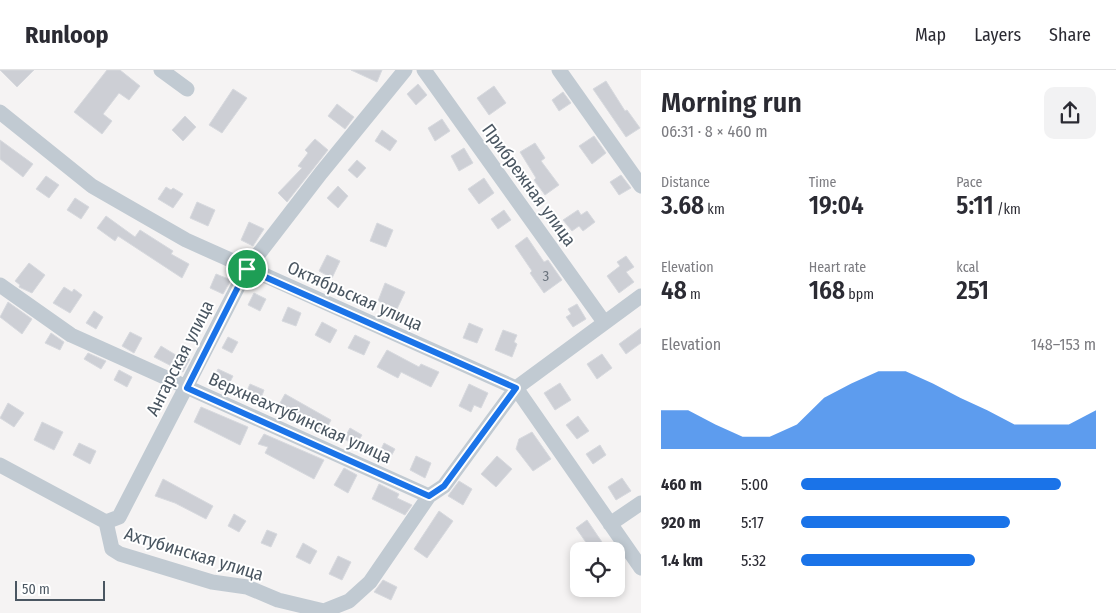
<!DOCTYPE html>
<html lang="en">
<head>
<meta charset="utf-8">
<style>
  body { margin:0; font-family:"Fira Sans Condensed",sans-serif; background:#f2f2f3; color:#2b2b33; height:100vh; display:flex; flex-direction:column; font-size:19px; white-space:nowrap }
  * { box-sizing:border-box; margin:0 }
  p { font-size:16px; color:#7c7c81 }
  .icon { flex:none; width:28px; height:28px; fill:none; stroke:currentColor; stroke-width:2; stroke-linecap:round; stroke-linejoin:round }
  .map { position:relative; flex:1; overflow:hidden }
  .panel { display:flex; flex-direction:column; background:#fff; width:475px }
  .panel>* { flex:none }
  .tools { position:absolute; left:570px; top:472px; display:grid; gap:10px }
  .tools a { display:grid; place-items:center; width:55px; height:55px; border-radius:10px; background:#fff; box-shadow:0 2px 8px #0003; font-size:25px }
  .scale { position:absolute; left:15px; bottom:12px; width:90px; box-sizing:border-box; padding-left:5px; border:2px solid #4a5661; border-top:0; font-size:14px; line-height:18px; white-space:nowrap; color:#4a5661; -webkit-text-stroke:4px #fff; paint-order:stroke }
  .pin { position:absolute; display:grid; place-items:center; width:42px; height:42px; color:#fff; margin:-21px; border:2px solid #fff; border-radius:50%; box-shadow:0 1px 5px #0007 }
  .round { display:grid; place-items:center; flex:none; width:52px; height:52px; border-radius:10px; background:#f2f2f3 }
  .summary { display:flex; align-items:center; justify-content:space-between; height:85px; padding:0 20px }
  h1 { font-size:28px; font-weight:600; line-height:38px }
  .metrics { display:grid; grid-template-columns:repeat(3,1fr); gap:8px; height:85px; padding:5px 20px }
  .metrics div { display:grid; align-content:center }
  .metrics b { font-size:25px; font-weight:600 }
  .metrics small { font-size:14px; font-weight:400 }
  .metrics p { font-size:14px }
  .chart { height:140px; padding:10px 20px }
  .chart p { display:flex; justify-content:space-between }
  .chart svg { width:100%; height:90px; margin-top:5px; fill:#1a73e8; opacity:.7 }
  ul { padding:0 20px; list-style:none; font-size:16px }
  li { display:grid; grid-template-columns:80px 60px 1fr; align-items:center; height:38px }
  li i { height:12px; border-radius:6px; background:#1a73e8 }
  header { display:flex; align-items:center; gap:30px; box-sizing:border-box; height:70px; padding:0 25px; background:#fff; border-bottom:1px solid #e1e1e2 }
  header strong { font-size:24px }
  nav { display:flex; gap:28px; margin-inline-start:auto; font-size:18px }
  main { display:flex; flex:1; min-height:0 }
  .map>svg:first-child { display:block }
</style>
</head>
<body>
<header>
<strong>Runloop</strong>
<nav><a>Map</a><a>Layers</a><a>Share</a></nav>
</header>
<main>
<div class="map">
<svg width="641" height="543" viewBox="0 0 641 543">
  <rect width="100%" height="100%" fill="#f5f3f3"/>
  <path fill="#cdcfd5" stroke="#d7d9de" d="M 0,0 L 34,0 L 17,17 Z
    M 107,0 L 120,0 L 140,16 L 129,30 L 119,23 L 103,44 L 112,51 L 102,64 L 74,42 Z
    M 351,0 L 382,0 L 377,12 Z
    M 606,11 L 625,41 L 627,40 L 640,58 L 626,67 L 593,19 Z
    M 418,14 L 427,25 L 416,35 L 407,24 Z
    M 494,16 L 506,33 L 489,45 L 477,28 Z
    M 233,19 L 247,28 L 222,63 L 209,55 Z
    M 563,22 L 571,33 L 559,41 L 552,30 Z
    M 337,34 L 354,47 L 345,59 L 328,46 Z
    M 185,46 L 196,57 L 183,71 L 172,60 Z
    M 442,49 L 450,61 L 435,71 L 428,58 Z
    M 382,60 L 397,71 L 390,81 L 375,71 Z
    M 594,66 L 606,83 L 592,94 L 579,76 Z
    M 315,69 L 328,80 L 287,132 L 278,123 L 302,98 L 298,96 L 308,83 L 305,80 Z
    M 0,70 L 33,94 L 23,107 L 0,89 Z
    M 535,73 L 545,88 L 541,91 L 559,115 L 545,125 L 534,110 L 536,108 L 520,82 Z
    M 464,78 L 473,93 L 459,101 L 451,86 Z
    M 357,90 L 366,98 L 357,108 L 348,100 Z
    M 621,105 L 631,118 L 619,125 L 610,112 Z
    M 46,106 L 59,115 L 49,128 L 36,119 Z
    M 484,108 L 494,123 L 479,134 L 468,119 Z
    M 338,116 L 348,126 L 338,138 L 327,128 Z
    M 166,117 L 171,120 L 173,118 L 183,124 L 173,138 L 158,129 Z
    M 75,128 L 89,137 L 81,149 L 67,140 Z
    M 197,132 L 215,140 L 208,156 L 190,148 Z
    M 504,140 L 511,150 L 498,159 L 491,149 Z
    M 578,140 L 581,145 L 587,141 L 595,152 L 583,161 L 579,156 L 572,161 L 563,150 Z
    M 106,146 L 135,167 L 140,160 L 173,181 L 171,184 L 189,194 L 182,208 L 118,166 L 115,171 L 97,158 Z
    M 249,152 L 264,159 L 253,176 L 241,170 Z
    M 377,153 L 393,160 L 386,177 L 370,171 Z
    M 527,167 L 544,192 L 548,190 L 562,210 L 544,223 L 530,203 L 532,201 L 515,176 Z
    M 327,185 L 340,191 L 332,208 L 319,201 Z
    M 626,186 L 634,197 L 626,202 L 634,212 L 619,223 L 607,206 L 620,196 L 617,192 Z
    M 29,193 L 45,205 L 32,223 L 19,217 L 20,215 L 15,211 Z
    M 216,204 L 231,210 L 223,224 L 210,218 Z
    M 385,213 L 405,222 L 397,239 L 378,231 Z
    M 64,217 L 72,222 L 74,219 L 82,225 L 70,243 L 53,233 Z
    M 254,223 L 266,229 L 260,241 L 248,235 Z
    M 8,232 L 32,249 L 22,264 L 0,247 Z
    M 577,234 L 586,249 L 573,257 L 566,247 L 571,244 L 568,239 Z
    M 288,237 L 301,243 L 296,256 L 282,251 Z
    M 94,241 L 103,247 L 96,259 L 86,253 Z
    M 322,252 L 337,260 L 330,273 L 315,265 Z
    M 469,253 L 483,259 L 477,273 L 463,268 Z
    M 641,258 L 641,273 L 626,284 L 619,274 Z
    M 503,260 L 517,265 L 514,272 L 517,274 L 512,287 L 495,280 Z
    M 130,262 L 142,268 L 134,283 L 122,276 Z
    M 51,263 L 64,272 L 60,280 L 45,273 Z
    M 355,265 L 370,272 L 364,285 L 348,278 Z
    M 228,267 L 238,272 L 232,283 L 222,278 Z
    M 161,276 L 179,287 L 181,284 L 190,289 L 183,302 L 154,287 Z
    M 387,280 L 419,297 L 421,294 L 439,302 L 431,317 L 401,302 L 398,308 L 377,297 Z
    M 88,283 L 106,291 L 101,299 L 84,289 Z
    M 602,284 L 612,298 L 597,309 L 587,294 Z
    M 218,299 L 233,306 L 226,320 L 211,313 Z
    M 119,300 L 132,307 L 127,317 L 114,310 Z
    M 560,313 L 571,330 L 555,340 L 544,323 Z
    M 250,314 L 264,320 L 259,334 L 244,327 Z
    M 469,314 L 488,323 L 481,338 L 474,335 L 471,342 L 459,336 Z
    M 285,324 L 331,350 L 324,363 L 276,340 Z
    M 8,333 L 24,343 L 14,357 L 0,348 Z
    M 201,337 L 248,357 L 240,375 L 194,352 Z
    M 578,346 L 589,361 L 577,369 L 566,355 Z
    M 42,352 L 63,362 L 54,380 L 34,370 Z
    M 350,358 L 362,365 L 356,375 L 344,369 Z
    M 532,362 L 551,389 L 533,401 L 516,379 L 519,369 Z
    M 264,364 L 324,390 L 314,409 L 265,383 L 268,377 L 258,374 Z
    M 79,373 L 96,381 L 90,394 L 73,385 Z
    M 384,373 L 395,379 L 389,390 L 378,386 Z
    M 600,375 L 606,385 L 593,394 L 586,384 Z
    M 416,386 L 431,393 L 425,408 L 410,400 Z
    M 497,386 L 512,399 L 496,417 L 481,404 Z
    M 344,398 L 357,405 L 348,423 L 334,415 Z
    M 622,408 L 631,421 L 616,430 L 608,417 Z
    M 163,409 L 213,436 L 206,449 L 175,433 L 155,426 Z
    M 459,411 L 472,419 L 463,435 L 448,426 Z
    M 379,414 L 399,424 L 397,428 L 412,435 L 405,445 L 372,429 Z
    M 439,441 L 453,451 L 427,488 L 414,479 Z
    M 234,444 L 246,451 L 239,462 L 228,456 Z
    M 587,450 L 608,481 L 592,481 L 576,458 Z
    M 267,460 L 277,464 L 271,477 L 261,473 Z
    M 303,473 L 317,481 L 310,494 L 296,487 Z
    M 338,486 L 351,492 L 342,510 L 329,504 Z
    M 383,510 L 397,517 L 391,530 L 374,522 Z"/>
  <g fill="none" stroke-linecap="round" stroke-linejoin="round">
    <path stroke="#c1cad2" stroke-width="15" d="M 161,0 L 187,19
      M 424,0 L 604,252
      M 559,0 L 641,116
      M 0,42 L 92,116 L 186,170 L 516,318 L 641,498
      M 0,215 L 71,265 L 429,426
      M 0,395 L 106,452 L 112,479 L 120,484 L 212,512 L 247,517 L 278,530 L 324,541 L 349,531 L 370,512 L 429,426 L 444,416 L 516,318 L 641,226
      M 106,452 L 119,447 L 247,199 L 321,103 L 405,0
      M 610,454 L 641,433"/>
  </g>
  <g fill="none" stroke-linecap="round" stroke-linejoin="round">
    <g stroke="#fff" stroke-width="10">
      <path id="route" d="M 247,199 L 516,318 L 444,416 L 429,426 L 187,318 Z"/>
    </g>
    <use href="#route" stroke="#1a73e8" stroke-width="6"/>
  </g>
  <g text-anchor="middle" stroke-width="4" stroke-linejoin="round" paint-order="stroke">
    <g font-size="15" fill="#6b747e">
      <text x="546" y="211">3</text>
    </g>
    <g font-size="18" fill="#4a5661" stroke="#fff">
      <text transform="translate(529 115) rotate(54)" y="6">Прибрежная улица</text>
      <text transform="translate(355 226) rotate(24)" y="6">Октябрьская улица</text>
      <text transform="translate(180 288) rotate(-63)" y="6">Ангарская улица</text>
      <text transform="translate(300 348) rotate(24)" y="6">Верхнеахтубинская улица</text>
      <text transform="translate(194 484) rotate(17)" y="6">Ахтубинская улица</text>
    </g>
  </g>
</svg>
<div class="tools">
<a><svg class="icon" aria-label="locate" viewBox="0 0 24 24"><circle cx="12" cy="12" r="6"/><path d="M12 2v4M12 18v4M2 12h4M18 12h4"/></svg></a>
</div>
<div class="scale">50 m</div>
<div class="pin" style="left:247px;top:199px;background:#1e9e55"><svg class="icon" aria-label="arrive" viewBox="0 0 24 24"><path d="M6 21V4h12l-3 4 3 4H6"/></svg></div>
</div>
<section class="panel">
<div class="summary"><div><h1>Morning run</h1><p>06:31 · 8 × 460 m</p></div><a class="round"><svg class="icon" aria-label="share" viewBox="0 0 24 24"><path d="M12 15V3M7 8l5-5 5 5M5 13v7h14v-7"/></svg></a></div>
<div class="metrics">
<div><p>Distance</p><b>3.68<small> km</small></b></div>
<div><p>Time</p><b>19:04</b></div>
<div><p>Pace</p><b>5:11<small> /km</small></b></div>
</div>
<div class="metrics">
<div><p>Elevation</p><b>48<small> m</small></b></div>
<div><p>Heart rate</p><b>168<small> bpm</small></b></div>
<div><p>kcal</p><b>251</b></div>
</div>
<div class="chart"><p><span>Elevation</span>148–153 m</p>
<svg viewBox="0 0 160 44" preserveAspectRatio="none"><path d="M0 44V25L10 25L20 32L30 38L40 38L50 32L60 19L70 12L80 6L90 6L100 12L110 19L120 25L130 32L140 32L150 32L160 25V44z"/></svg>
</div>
<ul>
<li><b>460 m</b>5:00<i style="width:88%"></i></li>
<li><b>920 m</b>5:17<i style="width:71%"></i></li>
<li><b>1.4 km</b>5:32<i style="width:59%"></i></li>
</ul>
</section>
</main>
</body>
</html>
